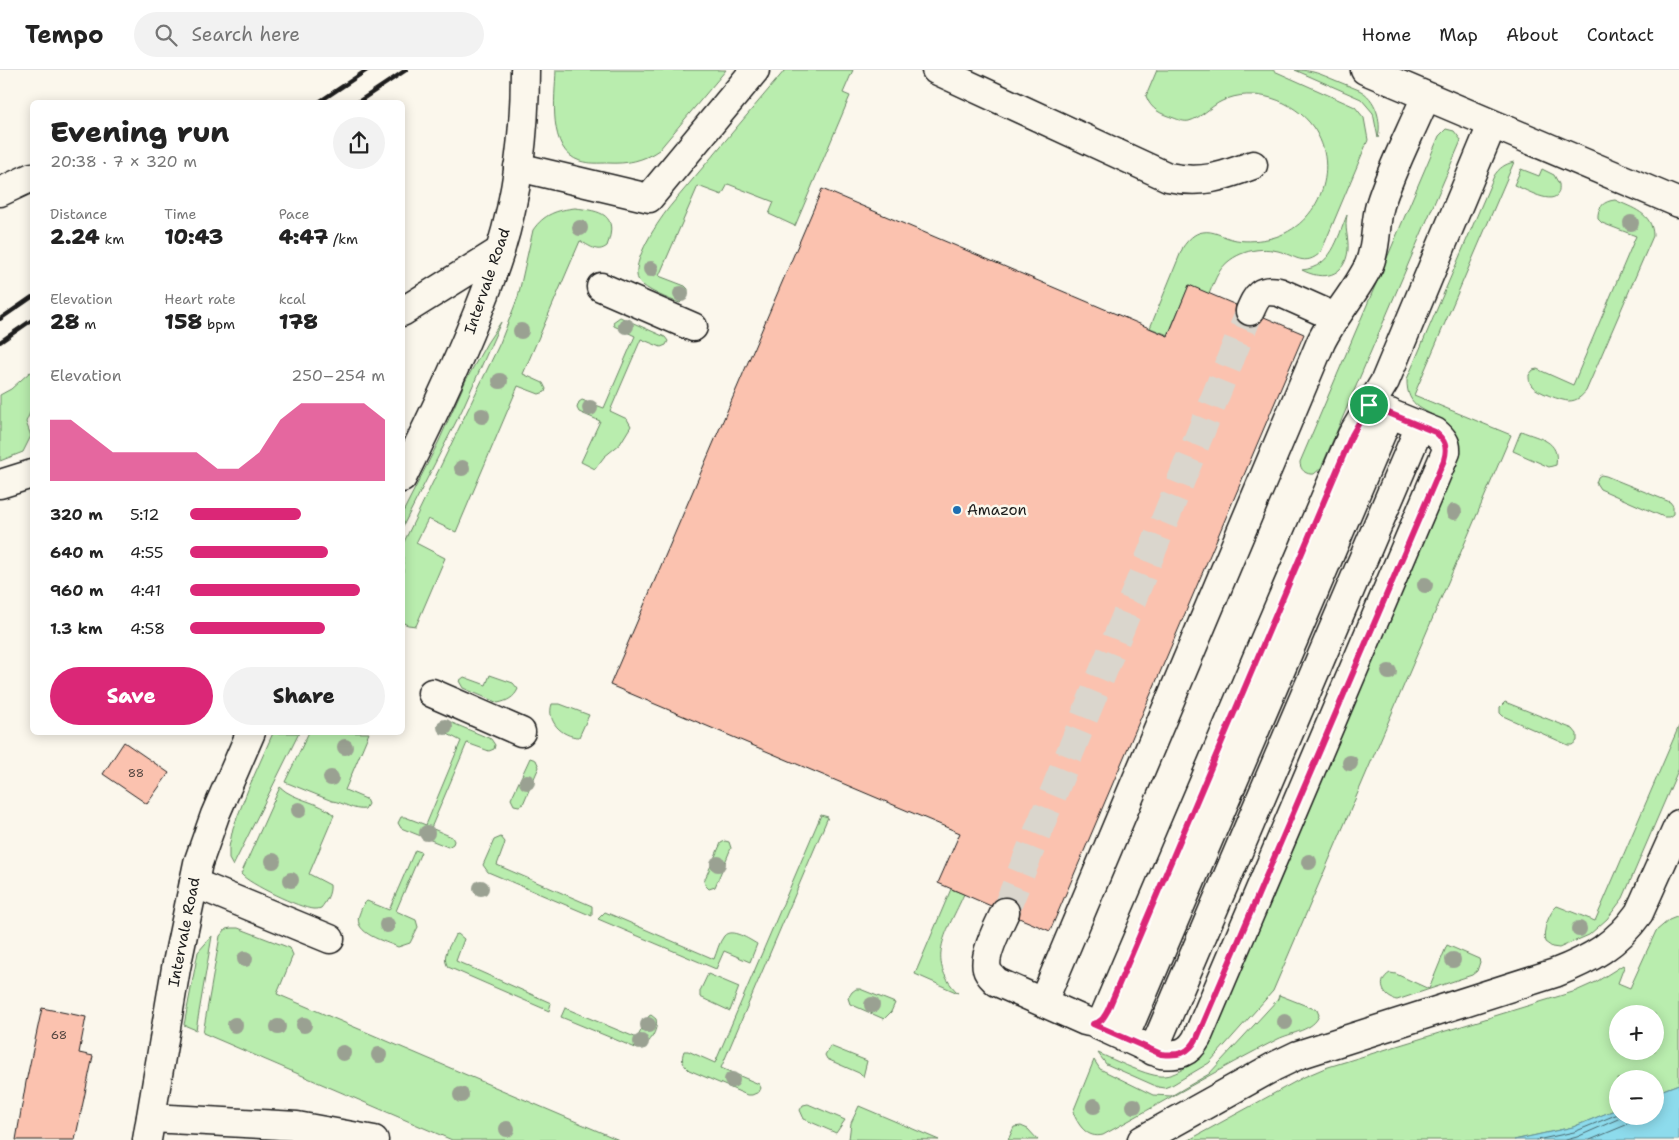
<!DOCTYPE html>
<html lang="en">
<head>
<meta charset="utf-8">
<style>
  body { margin:0; font-family:"Shantell Sans",sans-serif; background:#f2f2f2; color:#222; height:100vh; display:flex; flex-direction:column; font-size:19px; white-space:nowrap }
  * { box-sizing:border-box; margin:0 }
  p { font-size:16px; color:#767676 }
  .icon { flex:none; width:28px; height:28px; fill:none; stroke:currentColor; stroke-width:2; stroke-linecap:round; stroke-linejoin:round }
  .map { position:relative; flex:1; overflow:hidden }
  .details { position:absolute; left:30px; top:30px; width:375px; height:635px; display:flex; flex-direction:column; background:#fff; border-radius:8px; box-shadow:0 2px 12px #0003 }
  .details>* { flex:none }
  .controls { position:absolute; left:1609px; top:935px; display:grid; gap:10px }
  .controls a { display:grid; place-items:center; width:55px; height:55px; border-radius:50%; background:#fff; box-shadow:0 2px 12px #0003; font-size:25px }
  .pin { position:absolute; display:grid; place-items:center; width:42px; height:42px; color:#fff; margin:-21px; border:2px solid #fff; border-radius:50%; box-shadow:0 1px 5px #0007 }
  .round { display:grid; place-items:center; flex:none; width:52px; height:52px; border-radius:26px; background:#f2f2f2 }
  .summary { display:flex; align-items:center; justify-content:space-between; height:85px; padding:0 20px }
  h1 { font-size:28px; font-weight:800; line-height:38px }
  .metrics { display:grid; grid-template-columns:repeat(3,1fr); gap:8px; height:85px; padding:5px 20px }
  .metrics div { display:grid; align-content:center }
  .metrics b { font-size:21px; font-weight:800 }
  .metrics small { font-size:14px; font-weight:400 }
  .metrics p { font-size:14px }
  .chart { height:140px; padding:10px 20px }
  .chart p { display:flex; justify-content:space-between }
  .chart svg { width:100%; height:90px; margin-top:5px; fill:#db2777; opacity:.7 }
  .button { display:flex; gap:10px; margin-top:auto; padding:10px 20px }
  .button a { flex:1; height:58px; border-radius:30px; background:#db2777; color:#fff; font-size:20px; font-weight:800; line-height:58px; text-align:center }
  .button a+a { background:#f2f2f2; color:#222 }
  ul { padding:0 20px; list-style:none; font-size:16px }
  li { display:grid; grid-template-columns:80px 60px 1fr; align-items:center; height:38px }
  li i { height:12px; border-radius:6px; background:#db2777 }
  header { display:flex; align-items:center; gap:30px; box-sizing:border-box; height:70px; padding:0 25px; background:#fff; border-bottom:1px solid #e0e0e0 }
  header strong { font-size:24px }
  nav { display:flex; gap:28px; margin-inline-start:auto; font-size:18px }
  .search { width:350px; height:45px; background:#f2f2f2; display:flex; align-items:center; gap:12px; box-sizing:border-box; padding:0 18px; border-radius:28px; color:#767676; font-size:19px }
  .map>svg:first-child { display:block }
</style>
</head>
<body>
<header>
<strong>Tempo</strong>
<div class="search"><svg class="icon" aria-label="search" viewBox="0 0 24 24"><circle cx="10" cy="10" r="6"/><path d="M15 15l6 6"/></svg>Search here</div>
<nav><a>Home</a><a>Map</a><a>About</a><a>Contact</a></nav>
</header>
<div class="map">
<svg width="1679" height="1070" viewBox="0 0 1679 1070">
  <rect width="100%" height="100%" fill="#fbf7ec"/>
  <filter id="ink" filterUnits="userSpaceOnUse"><feTurbulence type="fractalNoise" baseFrequency=".02" numOctaves="2"/><feDisplacementMap in="SourceGraphic" scale="10" xChannelSelector="R" yChannelSelector="G"/><feConvolveMatrix kernelMatrix="1 2 1 2 8 2 1 2 1" color-interpolation-filters="sRGB"/></filter>
  <g filter="url(#ink)">
    <path fill="#b9edae" stroke="#6a8465" fill-rule="evenodd" d="M 556,0 L 726,0 L 659,80 C 643,91 627,94 608,93 C 599,93 589,94 580,91 C 547,80 555,28 556,0 Z
      M 785,0 L 853,0 L 843,23 L 850,26 L 795,156 L 769,144 L 774,132 L 728,114 L 722,125 L 698,116 L 659,206 L 685,216 L 688,219 L 688,225 L 680,233 C 670,230 645,220 639,211 C 628,194 661,147 672,134 Z
      M 1157,0 L 1272,0 L 1355,37 L 1364,48 L 1368,70 L 1321,182 C 1305,198 1294,185 1278,181 C 1256,176 1231,183 1219,202 C 1215,209 1212,217 1209,224 L 1189,216 L 1168,265 L 1150,258 L 1183,177 C 1188,170 1194,163 1203,162 C 1213,160 1223,167 1232,169 C 1243,172 1256,171 1267,169 C 1317,160 1343,99 1313,57 C 1294,30 1253,16 1222,31 C 1211,36 1201,48 1189,51 C 1184,52 1179,50 1174,48 C 1161,44 1151,40 1146,26 Z
      M 1295,0 C 1313,0 1320,4 1337,11 C 1344,14 1352,17 1359,20 C 1376,28 1382,51 1378,68 L 1373,43 L 1361,29 Z
      M 1446,59 L 1454,61 L 1461,70 L 1460,73 L 1321,398 L 1314,404 C 1306,405 1300,400 1300,392 L 1439,66 Z
      M 1514,92 L 1414,325 L 1511,365 L 1273,921 L 1209,993 L 1172,1015 L 1164,1018 L 1158,1017 L 1106,994 L 1098,983 C 1113,989 1150,1008 1164,1006 C 1175,1005 1183,999 1192,993 L 1446,354 C 1427,338 1406,340 1407,309 L 1494,106 C 1499,98 1505,94 1514,92 Z
      M 1521,99 L 1539,106 L 1542,99 L 1554,105 L 1559,114 C 1562,142 1527,120 1514,115 Z
      M 1615,130 C 1632,138 1653,143 1653,166 L 1586,321 C 1582,326 1577,331 1569,331 C 1562,331 1537,322 1532,316 C 1529,312 1529,309 1529,305 L 1533,300 L 1537,299 L 1573,315 L 1636,166 L 1602,153 L 1598,149 C 1597,137 1604,131 1615,130 Z
      M 575,138 C 601,141 619,144 607,176 C 597,184 589,175 580,171 L 523,304 L 543,313 L 546,319 L 545,322 L 539,324 L 518,316 L 456,462 L 428,449 L 416,473 L 445,488 L 416,556 L 408,555 L 403,553 L 403,474 L 500,273 L 518,227 L 533,160 C 544,144 557,140 575,138 Z
      M 1347,145 C 1344,159 1349,167 1348,180 C 1345,207 1323,211 1302,200 C 1332,197 1337,169 1347,145 Z
      M 620,247 L 665,267 L 668,271 L 666,275 L 661,277 L 641,269 L 610,341 L 627,349 L 631,356 L 620,374 L 604,387 L 595,399 L 581,392 L 600,351 L 579,342 L 577,338 L 579,332 L 582,330 L 604,338 L 635,266 L 614,256 L 613,252 Z
      M 501,252 L 462,340 L 403,456 L 403,442 L 439,371 L 466,310 L 487,273 Z
      M 30,302 L 32,303 L 32,338 L 26,352 L 31,366 L 23,382 L 0,391 L 0,325 L 11,319 Z
      M 1521,361 C 1540,369 1560,370 1556,395 L 1549,397 L 1513,381 Z
      M 1601,405 L 1606,406 L 1670,432 L 1673,436 L 1673,444 L 1669,447 L 1664,447 L 1600,419 L 1596,413 L 1598,407 Z
      M 490,605 L 513,613 L 518,619 C 514,628 507,631 498,633 L 463,618 L 459,611 L 464,607 L 486,615 Z
      M 1505,632 L 1573,659 L 1577,664 L 1577,671 L 1572,675 L 1568,675 L 1503,646 L 1500,643 L 1500,637 Z
      M 552,634 L 560,634 L 589,645 L 579,667 C 562,667 546,651 552,634 Z
      M 445,650 L 491,669 L 495,675 L 494,679 L 489,681 L 467,673 L 431,758 L 452,767 L 454,771 L 453,774 L 448,777 L 401,758 L 398,753 L 401,747 L 405,747 L 426,755 L 461,671 L 440,660 L 441,652 Z
      M 1679,656 L 1679,698 L 1623,828 L 1607,849 L 1589,865 L 1559,878 L 1552,877 L 1545,872 C 1542,862 1549,842 1557,836 L 1595,851 Z
      M 309,662 L 369,663 L 345,720 L 366,729 L 368,734 L 365,739 C 354,741 343,732 332,731 L 285,712 Z
      M 273,663 L 299,663 L 233,796 L 229,789 L 229,777 L 233,758 L 249,717 Z
      M 530,688 L 536,690 L 539,697 L 523,734 L 519,736 L 514,735 L 511,729 Z
      M 280,717 C 295,731 319,731 334,745 L 309,804 L 330,815 C 331,823 326,832 321,838 C 318,839 316,839 313,839 C 300,838 249,814 241,804 Z
      M 821,745 L 828,747 L 721,998 L 759,1014 L 761,1018 L 759,1022 L 752,1025 L 747,1025 L 689,1000 C 682,994 681,989 684,981 L 688,981 L 715,993 Z
      M 501,767 L 505,772 L 504,776 L 497,795 L 592,836 L 592,846 L 488,802 L 483,795 L 494,770 Z
      M 725,771 L 729,772 L 731,778 L 715,817 L 709,819 L 705,815 L 704,811 L 721,773 Z
      M 415,780 L 421,782 L 396,841 L 416,850 L 418,857 L 410,873 L 398,877 C 385,871 353,864 359,845 C 361,840 362,835 367,831 L 389,840 Z
      M 951,819 L 964,824 C 948,861 924,889 958,923 L 915,904 Z
      M 605,842 L 714,889 C 717,882 719,872 724,866 C 731,857 750,870 757,874 L 750,892 L 724,881 L 716,899 L 598,849 Z
      M 1679,846 L 1679,1014 L 1655,1023 L 1655,1009 L 1618,1009 L 1617,1039 L 1573,1057 L 1514,1070 L 1189,1070 L 1304,1007 L 1325,998 L 1576,921 L 1596,912 L 1623,895 L 1624,897 L 1618,913 L 1630,918 L 1656,861 L 1669,850 ZM 1618,944 L 1655,944 L 1655,981 L 1618,981 Z
      M 231,858 L 238,858 L 290,878 L 293,885 L 277,924 L 619,1070 L 452,1070 L 203,963 L 220,866 L 226,859 Z
      M 458,864 L 464,869 L 456,891 L 551,933 L 549,941 L 448,897 C 441,886 450,876 455,865 Z
      M 212,866 L 196,960 L 184,955 L 198,882 Z
      M 1447,875 L 1479,889 L 1480,892 L 1477,901 L 1472,905 L 1397,930 C 1383,928 1376,911 1390,903 L 1396,904 L 1429,919 Z
      M 708,904 L 739,917 L 730,941 L 700,927 L 700,921 Z
      M 856,919 L 860,919 L 895,933 L 891,942 L 884,949 L 850,934 L 848,928 L 852,922 Z
      M 1279,925 L 1317,940 L 1319,945 C 1315,960 1290,963 1278,969 C 1219,999 1161,1033 1103,1065 C 1087,1069 1078,1055 1073,1042 L 1094,990 L 1100,999 L 1153,1025 L 1171,1026 L 1209,1004 L 1278,929 Z
      M 565,938 L 637,968 L 649,946 L 651,945 L 656,949 C 659,960 648,977 638,979 L 561,947 Z
      M 830,976 L 867,991 L 863,1007 L 859,1003 L 827,989 L 825,985 Z
      M 808,1034 L 845,1050 L 836,1063 L 804,1049 L 800,1040 L 803,1035 Z
      M 859,1036 L 939,1070 L 849,1069 L 851,1053 Z
      M 1021,1056 L 1028,1059 L 1038,1070 L 1008,1070 L 1014,1057 Z"/>
    <path fill="#8ddbec" stroke="#608f99" d="M 1679,1014 L 1679,1070 L 1514,1070 L 1573,1057 L 1617,1039 L 1618,1046 L 1655,1046 L 1655,1023 Z"/>
    <g fill="none" stroke-linecap="round" stroke-linejoin="round">
      <path stroke="#49686f" stroke-width="1" d="M 1537,1070 L 1574,1062 L 1618,1044
        M 1566,1070 L 1577,1067 L 1625,1046
        M 1590,1070 L 1626,1055 L 1634,1046"/>
    </g>
    <path fill="#fbc2af" stroke="#1c1c1c" d="M 822,119 L 1168,266 L 1189,215 L 1236,235 L 1235,243 L 1237,250 L 1244,255 L 1251,257 L 1259,254 L 1264,247 L 1304,264 L 1050,861 L 1019,848 L 1020,840 L 1018,834 L 1011,828 L 1003,827 L 997,829 L 991,836 L 938,813 L 960,763 L 610,615 Z
      M 124,672 L 169,703 L 147,734 L 103,704 Z
      M 42,938 L 86,947 L 79,983 L 93,986 L 75,1070 L 16,1070 L 26,1012 Z"/>
    <g fill="none" stroke-linecap="round" stroke-linejoin="round">
      <path stroke="#dad6cd" stroke-width="28" stroke-dasharray="28 14" stroke-linecap="butt" d="M 1005,842 L 1250,241"/>
      <g stroke="#1c1c1c" stroke-width="31">
        <path id="minor" d="M 936,0 L 1168,107 C 1202,114 1221,107 1253,95
          M 1365,0 L 1679,133
          M 518,97 L 649,128 L 755,0
          M 0,122 L 32,107
          M 601,217 L 693,257
          M 1250,241 C 1257,225 1260,219 1279,222 L 1335,247
          M 402,242 L 500,181
          M 0,414 L 32,404
          M 432,623 L 521,662
          M 194,813 L 330,869
          M 1005,842 C 999,855 983,885 987,899 C 988,904 993,908 997,912 L 1085,951 C 1093,953 1097,954 1103,949 L 1352,365 L 1385,311 L 1492,55
          M 1043,932 L 1321,272 C 1334,245 1356,222 1369,195 C 1378,173 1374,156 1380,135 C 1391,99 1411,62 1426,26
          M 1093,953 L 1161,984 C 1178,986 1189,983 1197,968 L 1446,382 C 1447,373 1442,368 1435,362 L 1369,335
          M 1124,968 L 1390,343
          M 1153,981 L 1420,356
          M 151,1048 L 297,1056 L 374,1070
          M 1142,1070 L 1275,996 L 1298,985 L 1555,903 C 1591,889 1616,875 1639,843 L 1679,754"/>
      </g>
      <g stroke="#1c1c1c" stroke-width="31">
        <path id="major" d="M 402,408 C 432,348 461,287 485,224 C 490,210 496,195 500,181 C 518,123 525,61 525,0
          M 147,1070 L 176,898 L 198,793 L 215,745 L 251,662"/>
      </g>
      <use href="#minor" stroke="#fbf7ec" stroke-width="28"/>
      <use href="#major" stroke="#fbf7ec" stroke-width="28"/>
      <path stroke="#1c1c1c" stroke-width="4" d="M 319,32 L 367,0
        M 358,32 L 406,0
        M 0,249 L 32,227
        M 0,272 L 32,250"/>
    </g>
    <g fill="#9aa192">
      <circle cx="1631" cy="153" r="8"/>
      <circle cx="580" cy="158" r="8"/>
      <circle cx="651" cy="199" r="8"/>
      <circle cx="681" cy="224" r="8"/>
      <circle cx="626" cy="256" r="8"/>
      <circle cx="521" cy="261" r="8"/>
      <circle cx="500" cy="311" r="8"/>
      <circle cx="590" cy="338" r="8"/>
      <circle cx="482" cy="346" r="8"/>
      <circle cx="462" cy="398" r="8"/>
      <circle cx="1454" cy="442" r="8"/>
      <circle cx="1425" cy="515" r="8"/>
      <circle cx="1389" cy="602" r="8"/>
      <circle cx="445" cy="657" r="8"/>
      <circle cx="345" cy="677" r="8"/>
      <circle cx="1350" cy="693" r="8"/>
      <circle cx="331" cy="708" r="8"/>
      <circle cx="527" cy="712" r="8"/>
      <circle cx="299" cy="740" r="8"/>
      <circle cx="427" cy="763" r="8"/>
      <circle cx="273" cy="791" r="8"/>
      <circle cx="1309" cy="792" r="8"/>
      <circle cx="718" cy="794" r="8"/>
      <circle cx="291" cy="810" r="8"/>
      <circle cx="481" cy="818" r="8"/>
      <circle cx="387" cy="855" r="8"/>
      <circle cx="1579" cy="859" r="8"/>
      <circle cx="245" cy="889" r="8"/>
      <circle cx="1453" cy="890" r="8"/>
      <circle cx="872" cy="935" r="8"/>
      <circle cx="1285" cy="952" r="8"/>
      <circle cx="235" cy="955" r="8"/>
      <circle cx="304" cy="955" r="8"/>
      <circle cx="648" cy="955" r="8"/>
      <circle cx="278" cy="957" r="8"/>
      <circle cx="641" cy="972" r="8"/>
      <circle cx="343" cy="983" r="8"/>
      <circle cx="379" cy="985" r="8"/>
      <circle cx="732" cy="1010" r="8"/>
      <circle cx="461" cy="1025" r="8"/>
      <circle cx="1094" cy="1036" r="8"/>
      <circle cx="1134" cy="1036" r="8"/>
      <circle cx="507" cy="1059" r="8"/>
    </g>
  </g>
  <g fill="none" stroke-linecap="round" stroke-linejoin="round" filter="url(#ink)">
    <g stroke="#fff" stroke-width="10">
      <path id="route" d="M 1369,335 L 1435,362 C 1445,370 1448,377 1444,390 L 1197,968 C 1189,984 1178,986 1161,984 L 1093,954 C 1102,952 1104,947 1108,940 L 1352,365 Z"/>
    </g>
    <use href="#route" stroke="#db2777" stroke-width="6"/>
  </g>
  <circle fill="#1f6fb2" stroke="#fbf7ec" stroke-width="2" cx="957" cy="440" r="5"/>
  <g text-anchor="middle" stroke-width="5" stroke-linejoin="round" paint-order="stroke">
    <g font-size="12" fill="#544641">
      <text x="136" y="707">88</text>
      <text x="59" y="969">68</text>
    </g>
    <g font-size="15" fill="#1c1c1c" stroke="#fbf7ec">
      <text transform="translate(487 211) rotate(-71)" y="5">Intervale Road</text>
      <text transform="translate(184 862) rotate(-79)" y="5">Intervale Road</text>
    </g>
    <g font-size="15" fill="#1c1c1c" stroke="#fbf7ec" text-anchor="start">
      <text x="967" y="445">Amazon</text>
    </g>
  </g>
</svg>
<div class="controls">
<a>+</a>
<a>−</a>
</div>
<div class="pin" style="left:1369px;top:335px;background:#1e9e55"><svg class="icon" aria-label="arrive" viewBox="0 0 24 24"><path d="M6 21V4h12l-3 4 3 4H6"/></svg></div>
<section class="details">
<div class="summary"><div><h1>Evening run</h1><p>20:38 · 7 × 320 m</p></div><a class="round"><svg class="icon" aria-label="share" viewBox="0 0 24 24"><path d="M12 15V3M7 8l5-5 5 5M5 13v7h14v-7"/></svg></a></div>
<div class="metrics">
<div><p>Distance</p><b>2.24<small> km</small></b></div>
<div><p>Time</p><b>10:43</b></div>
<div><p>Pace</p><b>4:47<small> /km</small></b></div>
</div>
<div class="metrics">
<div><p>Elevation</p><b>28<small> m</small></b></div>
<div><p>Heart rate</p><b>158<small> bpm</small></b></div>
<div><p>kcal</p><b>178</b></div>
</div>
<div class="chart"><p><span>Elevation</span>250–254 m</p>
<svg viewBox="0 0 160 44" preserveAspectRatio="none"><path d="M0 44V14L10 14L20 22L30 30L40 30L50 30L60 30L70 30L80 38L90 38L100 30L110 14L120 6L130 6L140 6L150 6L160 14V44z"/></svg>
</div>
<ul>
<li><b>320 m</b>5:12<i style="width:57%"></i></li>
<li><b>640 m</b>4:55<i style="width:71%"></i></li>
<li><b>960 m</b>4:41<i style="width:87%"></i></li>
<li><b>1.3 km</b>4:58<i style="width:69%"></i></li>
</ul>
<div class="button"><a>Save</a><a>Share</a></div>
</section>
</div>
</body>
</html>
